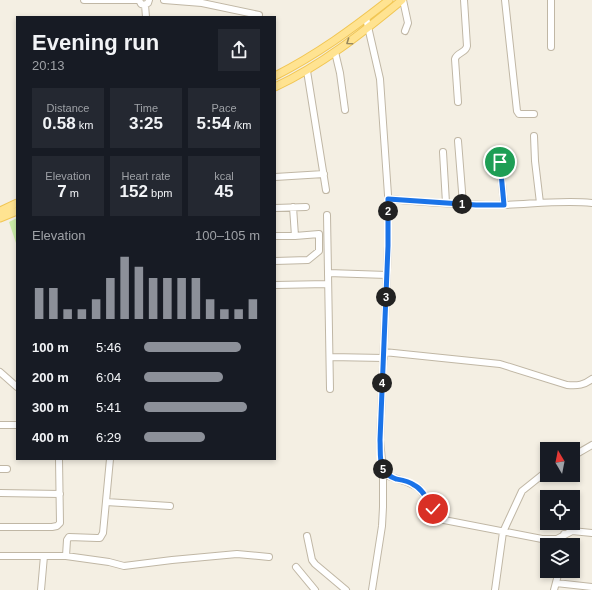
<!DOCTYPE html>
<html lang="en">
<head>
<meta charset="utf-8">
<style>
  body { margin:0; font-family:Arial,sans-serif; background:#242831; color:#f1f3f6; height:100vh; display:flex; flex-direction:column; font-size:15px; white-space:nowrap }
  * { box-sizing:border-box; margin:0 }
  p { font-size:13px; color:#9ea1a6 }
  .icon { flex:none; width:22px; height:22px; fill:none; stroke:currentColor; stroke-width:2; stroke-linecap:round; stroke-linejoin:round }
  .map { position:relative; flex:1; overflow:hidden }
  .details { position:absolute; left:16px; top:16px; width:260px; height:444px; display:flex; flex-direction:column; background:#171b24; border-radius:0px; box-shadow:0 2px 6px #0003 }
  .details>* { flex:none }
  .needle { width:26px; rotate:350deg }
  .tools { position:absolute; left:540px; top:442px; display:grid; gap:8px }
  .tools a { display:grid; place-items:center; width:40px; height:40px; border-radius:0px; background:#171b24; box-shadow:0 2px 6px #0003; font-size:20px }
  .pin { position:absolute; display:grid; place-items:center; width:34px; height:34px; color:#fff; margin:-17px; border:2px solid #fff; border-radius:50%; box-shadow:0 1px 4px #0007 }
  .km { position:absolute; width:20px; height:20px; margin:-10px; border-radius:50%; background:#222; color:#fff; font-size:11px; line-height:20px; text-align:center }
  .round { display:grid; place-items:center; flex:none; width:42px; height:42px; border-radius:0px; background:#242831 }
  .head { display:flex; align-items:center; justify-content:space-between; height:68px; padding:0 16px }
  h1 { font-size:22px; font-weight:700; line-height:30px }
  .stats { display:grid; grid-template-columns:repeat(3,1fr); gap:6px; height:68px; padding:4px 16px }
  .stats div { display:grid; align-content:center; border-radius:0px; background:#242831; text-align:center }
  .stats b { font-size:17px; font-weight:700 }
  .stats small { font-size:11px; font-weight:400 }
  .stats p { font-size:11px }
  .chart { height:112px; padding:8px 16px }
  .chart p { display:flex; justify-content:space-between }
  .chart svg { width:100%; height:72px; margin-top:4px; stroke:#8c9099; stroke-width:6 }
  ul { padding:0 16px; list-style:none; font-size:13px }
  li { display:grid; grid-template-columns:64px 48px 1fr; align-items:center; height:30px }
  li i { height:10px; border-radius:5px; background:#8c9099 }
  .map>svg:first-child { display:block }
</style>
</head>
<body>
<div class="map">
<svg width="592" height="590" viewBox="0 0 592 590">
  <rect width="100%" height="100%" fill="#f4efe3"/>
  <path fill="#cbeda7" d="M 17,218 L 17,246 L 9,222 Z"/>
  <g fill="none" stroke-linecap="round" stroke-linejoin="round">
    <g stroke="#c0b7a5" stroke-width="8">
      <path id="minor" d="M 84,0 L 139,0
        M 139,0 L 141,4 L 145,5 L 148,3 L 149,0
        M 164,0 L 202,3 L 259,15
        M 403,0 L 408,23 L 405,31
        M 505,0 L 517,111 L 519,114 L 534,114
        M 551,0 L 551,47
        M 145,5 L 146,17
        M 366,18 L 380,79 L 388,195 L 388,246 L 380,440 L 383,471 L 388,476 L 407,482 L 419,488 L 440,517 L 444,520 L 542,539 L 557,539 L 572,531 L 592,533
        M 335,52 L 340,73 L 345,110
        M 307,71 L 326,190
        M 458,102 L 455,59 C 457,52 466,53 467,46 L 464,0
        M 534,136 L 535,161 L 540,203
        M 458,141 L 463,204
        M 443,152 L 446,203
        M 500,162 L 504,205
        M 275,177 L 324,174
        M 388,199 C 426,202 465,206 504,205 C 533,204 563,200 592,203
        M 275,208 L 306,207
        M 327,215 L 330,389
        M 275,236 L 295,236 L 293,207
        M 275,261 L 308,260 L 319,251 L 319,234 L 295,236
        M 328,273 L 387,275
        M 275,285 L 328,284
        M 384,352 L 500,364 L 567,385 C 578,386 584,385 592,379
        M 330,357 L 384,358
        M 0,372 L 17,387
        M 0,425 L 17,425
        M 573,456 L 592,445
        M 0,469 L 7,469
        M 0,493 L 60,494
        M 106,502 L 170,506
        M 0,527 L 52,527 L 57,526 L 60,523 L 59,459
        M 307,536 L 312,560 L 315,564 L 346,590
        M 562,545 L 564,534
        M 0,556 L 66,556 L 109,562 L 124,566 L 172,560 L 237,554 L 269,557
        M 66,556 L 67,540 L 69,537 L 97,538 L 100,538 L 103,533 L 110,459
        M 296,567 L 315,590
        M 556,583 L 592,587
        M 41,590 L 44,556
        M 372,590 L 382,526 L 383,507 L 383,471
        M 495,590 L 503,532 L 522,491 L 547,471
        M 554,590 L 559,571"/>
    </g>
    <g stroke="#f1c654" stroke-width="9">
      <path id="major" d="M 275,76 C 318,54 352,29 389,0
        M 275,87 C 322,65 362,33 402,0
        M 0,211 L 17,203
        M 0,218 L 17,211"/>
    </g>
    <use href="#minor" stroke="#fff" stroke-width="6"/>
    <use href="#major" stroke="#ffe391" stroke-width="7"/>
  </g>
  <defs><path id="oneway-chevron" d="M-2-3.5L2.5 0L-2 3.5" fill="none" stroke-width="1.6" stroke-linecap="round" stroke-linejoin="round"/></defs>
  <use stroke="#99895d" href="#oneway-chevron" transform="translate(349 42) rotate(145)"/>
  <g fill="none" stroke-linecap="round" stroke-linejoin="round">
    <g stroke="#fff" stroke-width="8">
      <path id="route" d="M 433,509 C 428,501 423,489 414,485 C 409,481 402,480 396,479 C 377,472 381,458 380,440 L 388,246 L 388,199 L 476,205 L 504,205 L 500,162"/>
    </g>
    <use href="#route" stroke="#1a73e8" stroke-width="5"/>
  </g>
</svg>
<div class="tools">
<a><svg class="needle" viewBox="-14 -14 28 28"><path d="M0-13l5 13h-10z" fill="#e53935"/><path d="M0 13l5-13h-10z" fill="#9ea1a6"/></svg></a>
<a><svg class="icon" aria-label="locate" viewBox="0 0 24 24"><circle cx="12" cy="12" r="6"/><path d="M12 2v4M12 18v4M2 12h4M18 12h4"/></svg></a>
<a><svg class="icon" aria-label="layers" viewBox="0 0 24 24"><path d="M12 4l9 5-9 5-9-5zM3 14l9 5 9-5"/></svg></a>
</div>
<div class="pin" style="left:500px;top:162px;background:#1e9e55"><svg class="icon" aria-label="arrive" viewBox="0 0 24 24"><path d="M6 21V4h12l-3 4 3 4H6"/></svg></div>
<div class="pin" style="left:433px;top:509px;background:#d93025"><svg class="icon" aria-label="check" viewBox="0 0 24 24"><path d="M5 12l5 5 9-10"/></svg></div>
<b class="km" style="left:462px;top:204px">1</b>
<b class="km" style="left:388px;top:211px">2</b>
<b class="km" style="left:386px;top:297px">3</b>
<b class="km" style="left:382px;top:383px">4</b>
<b class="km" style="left:383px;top:469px">5</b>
<section class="details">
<div class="head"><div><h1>Evening run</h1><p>20:13</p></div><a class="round"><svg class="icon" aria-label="share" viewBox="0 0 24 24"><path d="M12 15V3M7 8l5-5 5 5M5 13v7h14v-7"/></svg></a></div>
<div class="stats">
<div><p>Distance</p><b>0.58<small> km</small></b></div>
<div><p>Time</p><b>3:25</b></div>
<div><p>Pace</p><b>5:54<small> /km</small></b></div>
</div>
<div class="stats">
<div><p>Elevation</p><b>7<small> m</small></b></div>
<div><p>Heart rate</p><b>152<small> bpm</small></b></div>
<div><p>kcal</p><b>45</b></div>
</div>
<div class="chart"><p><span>Elevation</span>100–105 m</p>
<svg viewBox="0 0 160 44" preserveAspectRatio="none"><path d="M5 44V25M15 44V25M25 44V38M35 44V38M45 44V32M55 44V19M65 44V6M75 44V12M85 44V19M95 44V19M105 44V19M115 44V19M125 44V32M135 44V38M145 44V38M155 44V32"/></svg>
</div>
<ul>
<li><b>100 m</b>5:46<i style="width:84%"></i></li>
<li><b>200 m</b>6:04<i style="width:68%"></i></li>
<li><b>300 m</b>5:41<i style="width:89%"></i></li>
<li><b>400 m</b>6:29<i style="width:53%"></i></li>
</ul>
</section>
</div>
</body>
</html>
